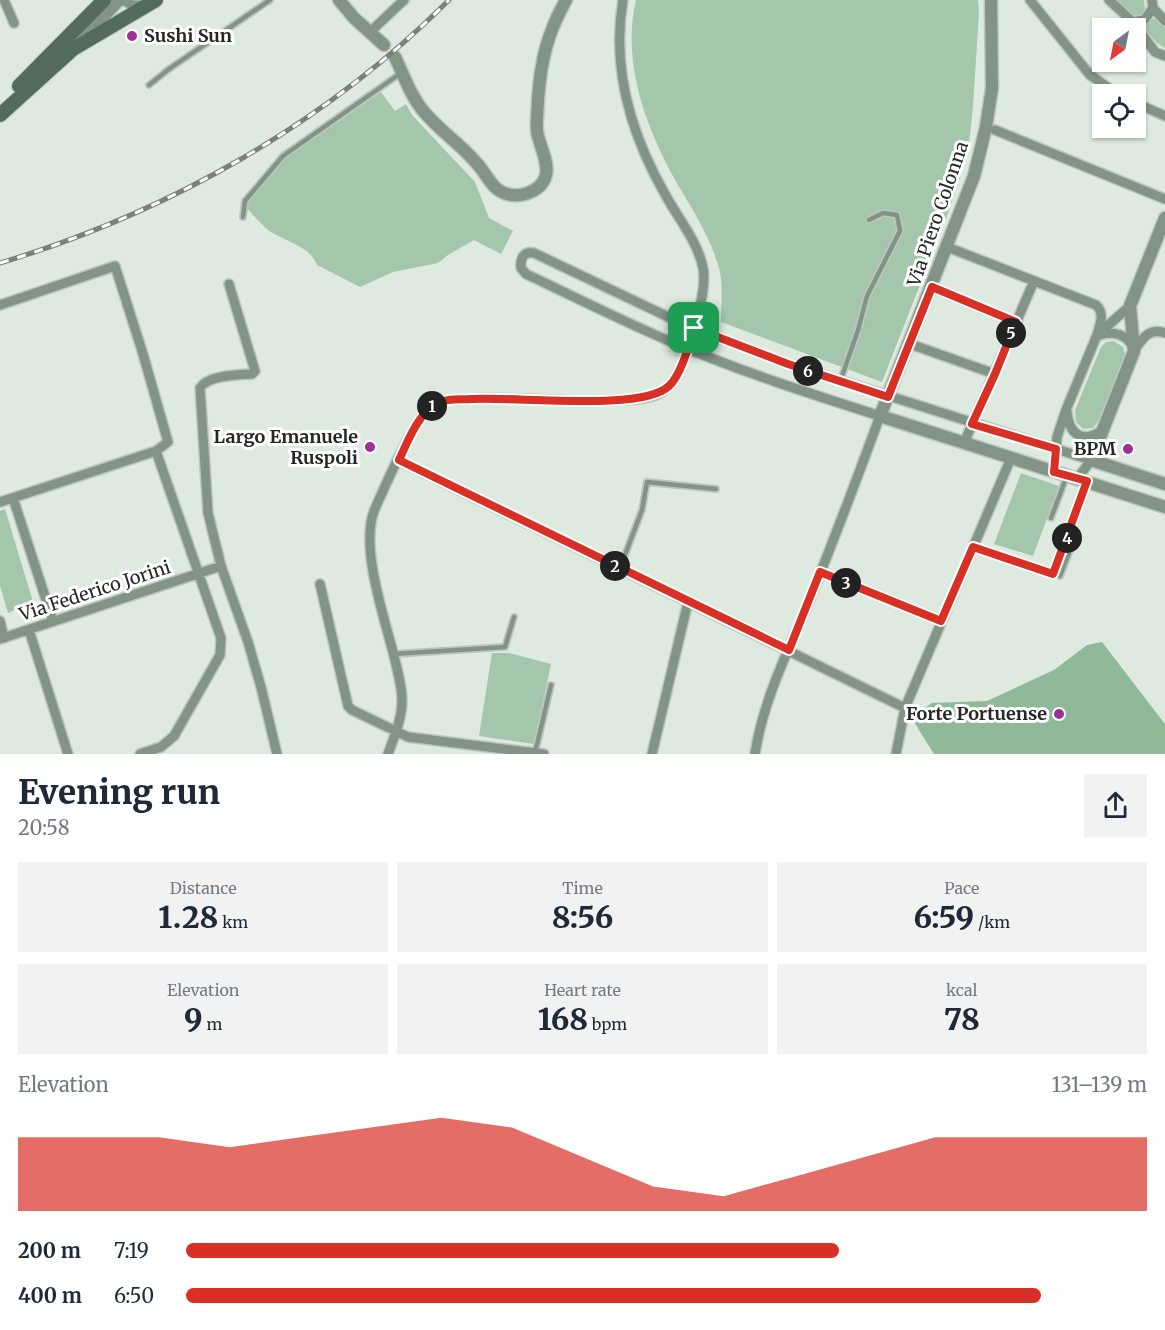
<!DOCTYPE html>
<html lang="en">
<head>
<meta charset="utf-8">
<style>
  body { margin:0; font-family:Merriweather,serif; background:#f2f2f3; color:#1f2937; height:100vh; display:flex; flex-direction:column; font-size:22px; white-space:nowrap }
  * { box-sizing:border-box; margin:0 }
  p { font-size:20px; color:#747a83 }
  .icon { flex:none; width:33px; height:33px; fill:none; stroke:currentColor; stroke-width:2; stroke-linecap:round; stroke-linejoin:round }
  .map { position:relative; height:754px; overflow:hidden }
  .sheet { display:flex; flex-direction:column; background:#fff; flex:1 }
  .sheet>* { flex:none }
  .needle { width:39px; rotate:212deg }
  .buttons { position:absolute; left:1092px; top:18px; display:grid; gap:12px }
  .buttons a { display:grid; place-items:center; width:54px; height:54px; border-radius:0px; background:#fff; box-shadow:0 2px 4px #0004; font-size:30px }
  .pin { position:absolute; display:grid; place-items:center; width:51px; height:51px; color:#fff; margin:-26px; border-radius:12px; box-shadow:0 3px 9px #0006 }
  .km { position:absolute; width:30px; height:30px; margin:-15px; border-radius:50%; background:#222; color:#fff; font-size:16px; line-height:30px; text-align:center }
  .round { display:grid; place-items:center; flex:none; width:63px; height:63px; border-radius:0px; background:#f2f2f3 }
  .head { display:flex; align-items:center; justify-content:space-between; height:102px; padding:0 18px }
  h1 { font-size:33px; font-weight:800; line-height:45px }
  .figures { display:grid; grid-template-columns:repeat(3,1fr); gap:9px; height:102px; padding:6px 18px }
  .figures div { display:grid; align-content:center; border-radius:0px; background:#f2f2f3; text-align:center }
  .figures b { font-size:30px; font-weight:800 }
  .figures small { font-size:16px; font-weight:400 }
  .figures p { font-size:16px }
  .chart { height:168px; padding:12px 18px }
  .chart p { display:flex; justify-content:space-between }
  .chart svg { width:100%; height:108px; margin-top:6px; fill:#d93025; opacity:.7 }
  ul { padding:0 18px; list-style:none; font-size:20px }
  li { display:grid; grid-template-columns:96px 72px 1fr; align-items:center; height:45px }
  li i { height:15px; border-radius:8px; background:#d93025 }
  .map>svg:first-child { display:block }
</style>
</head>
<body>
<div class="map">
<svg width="1165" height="754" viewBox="0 0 1165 754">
  <rect width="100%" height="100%" fill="#dee9e0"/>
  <path fill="#a4c6ab" d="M 636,0 L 978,0 L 979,12 L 973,106 L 968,154 L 950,208 L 882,382 L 721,322 C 721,306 723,287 720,272 C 712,240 694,212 678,185 C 647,131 621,63 636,0 Z
    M 1116,0 L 1144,0 L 1145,11 L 1138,16 L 1131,14 Z
    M 1153,19 L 1157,19 L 1165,27 L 1165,48 L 1157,43 L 1143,27 Z
    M 381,92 L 395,111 L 406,104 L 412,115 L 475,182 L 489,218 L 513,231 L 501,254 L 474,240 L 448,255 L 438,263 L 393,272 L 360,287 L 317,265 C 311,246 283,241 268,230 C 260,223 252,214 245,206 L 284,159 Z
    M 1114,341 L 1123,347 L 1125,354 L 1099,420 L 1093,428 L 1083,429 L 1076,422 L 1075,410 L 1101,347 L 1106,342 Z
    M 1021,473 L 1059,486 L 1033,556 L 994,544 Z
    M 5,509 L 33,602 L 8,613 L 0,586 L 0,511 Z
    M 492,653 L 509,653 L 551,664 L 534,744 L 479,736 Z"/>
  <path fill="#90b999" d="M 1102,642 L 1165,724 L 1165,754 L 934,754 L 911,717 L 932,703 L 987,701 L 1054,670 L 1087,645 Z"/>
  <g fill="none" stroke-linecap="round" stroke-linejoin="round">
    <g stroke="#bdc6be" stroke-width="8">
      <path id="service" d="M 149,85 L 169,69 L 270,0
        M 243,217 L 245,201 L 283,156 L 401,73
        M 840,382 L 858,330 L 867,296 L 900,231 L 897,215 L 883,213 L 869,220
        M 1051,518 L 1066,478
        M 620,568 L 642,510 L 647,482 L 716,489
        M 1053,574 L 1060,576 L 1076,535
        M 393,654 L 505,647 L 514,617
        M 535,753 L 551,685"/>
    </g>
    <g stroke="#bdc6be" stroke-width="12">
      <path id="minor" d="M 4,0 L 14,23
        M 122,0 L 132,5 L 145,5
        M 1030,0 L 1090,75 L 1117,94
        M 1109,0 L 1133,22 L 1155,52 L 1165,56
        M 1152,0 L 1153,8 L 1165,21
        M 1133,22 L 1145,19 L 1153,8
        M 370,32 L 404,0
        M 1136,103 L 1165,116
        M 995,130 L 1165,199
        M 947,247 L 1096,305 C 1105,313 1100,325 1097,335
        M 229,284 L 255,371 L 252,374 C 238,375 208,375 200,388 L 208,513 L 221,566 L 248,642 L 261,687 L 277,754
        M 931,287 L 1016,322
        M 0,305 L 115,266 L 143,354 L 168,442 L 156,451 L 0,502
        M 1100,335 C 1113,331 1128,334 1133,348
        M 910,344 L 995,374
        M 1134,351 C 1142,339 1149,327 1165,333
        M 1067,412 C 1069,435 1083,444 1103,430
        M 964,443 L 1034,281
        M 398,460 L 905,708
        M 1054,472 L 1057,437 L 1066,410 L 1097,335 L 1130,306
        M 13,498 L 53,621
        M 973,547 L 1053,574 L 1087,481
        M 820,572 L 941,621
        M 320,584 L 348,706 L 352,710 L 408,737 L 544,754
        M 0,621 L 4,638
        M 29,630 L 68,754
        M 0,639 L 221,566
        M 140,754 L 161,747 L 174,736 L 220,655 L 221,638 L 156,451
        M 388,754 C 394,737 402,719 402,700 C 402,687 398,673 395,660 C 385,619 360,549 374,511 C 386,484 413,420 434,404 C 444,398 459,400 470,399 C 520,396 570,404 620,400 C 631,399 645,399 656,395 C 663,392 669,387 673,381 C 687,361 708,292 703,268 C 698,242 678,218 666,196 C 631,135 611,70 623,0
        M 652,754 L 688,602
        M 755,754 C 763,701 787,653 808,604 C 833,542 857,479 880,416 C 811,394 742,372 674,343 C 624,322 575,297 526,274 L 521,268 C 520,258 524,251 534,253 L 683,324 L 788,364 L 1091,460 L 1078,478
        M 896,754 L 905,708 L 1011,458"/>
    </g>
    <g stroke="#bdc6be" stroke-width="15">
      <path id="tertiary" d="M 339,0 L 354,18 L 384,45
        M 991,0 L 992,88 L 986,127 L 974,176 L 880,416 L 1165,507
        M 78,44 L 119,0
        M 395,57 C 404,76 411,97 425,113 C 444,135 469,150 485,174 C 490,181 493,187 500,191 C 515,200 541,194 546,175 C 549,161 539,145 537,131 C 536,121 538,110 538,99 C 541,60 547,34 566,0
        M 1165,218 L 1130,306 L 1134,351 L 1091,460 L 1165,484"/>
    </g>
    <g stroke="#bdc6be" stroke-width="16">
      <path id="secondary" d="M 19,86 L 104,0
        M 0,115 L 73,49 L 156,0"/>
    </g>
    <use href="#service" stroke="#829486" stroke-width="4.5"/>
    <use href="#minor" stroke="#829486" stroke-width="9"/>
    <use href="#tertiary" stroke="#829486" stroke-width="12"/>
    <use href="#secondary" stroke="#536c59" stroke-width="14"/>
    <g stroke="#7a817b" stroke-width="5">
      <path id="rail" d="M 0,263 C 167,213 325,124 449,0"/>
    </g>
    <use href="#rail" stroke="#fff" stroke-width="3" stroke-dasharray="9" stroke-linecap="butt"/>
  </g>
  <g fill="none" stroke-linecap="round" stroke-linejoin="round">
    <g stroke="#fff" stroke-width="12">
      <path id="route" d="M 932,287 L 1016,322 L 995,374 L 972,424 L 1056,449 L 1054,472 L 1087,481 L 1053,574 L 973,547 L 941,621 L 820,572 L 789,650 L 399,460 C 407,443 418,414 436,404 C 445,398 460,400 471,399 C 513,396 642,412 669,386 C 681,375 689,345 694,328 L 788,364 L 888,397 Z"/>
    </g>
    <use href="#route" stroke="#d93025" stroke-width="8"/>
  </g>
  <g fill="#9b3192" stroke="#fff" stroke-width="2">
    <circle cx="132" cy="36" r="6"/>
    <circle cx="370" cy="447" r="6"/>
    <circle cx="1128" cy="449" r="6"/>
    <circle cx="1059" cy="714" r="6"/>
  </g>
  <g text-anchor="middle" stroke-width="6" stroke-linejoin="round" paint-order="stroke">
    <g font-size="18" font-weight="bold" fill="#242825" stroke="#fff" text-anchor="end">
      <text x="144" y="42" text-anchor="start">Sushi Sun</text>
      <text x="358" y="443">Largo Emanuele<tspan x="358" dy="21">Ruspoli</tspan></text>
      <text x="1116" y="455">BPM</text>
      <text x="1047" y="720">Forte Portuense</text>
    </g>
    <g font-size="18" fill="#242825" stroke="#fff">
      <text transform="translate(938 214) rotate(-71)" y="6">Via Piero Colonna</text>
      <text transform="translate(95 591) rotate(-18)" y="6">Via Federico Jorini</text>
    </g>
  </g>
</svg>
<div class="buttons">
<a><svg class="needle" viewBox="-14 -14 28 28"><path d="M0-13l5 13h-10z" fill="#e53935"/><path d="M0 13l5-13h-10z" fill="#747a83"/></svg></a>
<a><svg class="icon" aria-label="locate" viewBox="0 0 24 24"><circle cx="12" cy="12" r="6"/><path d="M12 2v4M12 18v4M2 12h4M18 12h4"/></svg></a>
</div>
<div class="pin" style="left:694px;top:328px;background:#1e9e55"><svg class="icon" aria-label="arrive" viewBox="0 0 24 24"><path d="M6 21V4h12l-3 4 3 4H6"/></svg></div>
<b class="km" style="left:432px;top:406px">1</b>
<b class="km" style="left:615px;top:566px">2</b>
<b class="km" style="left:846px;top:583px">3</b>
<b class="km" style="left:1067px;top:538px">4</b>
<b class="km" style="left:1011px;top:333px">5</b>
<b class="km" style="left:808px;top:371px">6</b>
</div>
<section class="sheet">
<div class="head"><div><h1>Evening run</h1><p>20:58</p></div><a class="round"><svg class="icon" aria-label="share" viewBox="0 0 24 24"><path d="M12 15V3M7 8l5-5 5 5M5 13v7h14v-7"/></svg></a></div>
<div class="figures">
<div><p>Distance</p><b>1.28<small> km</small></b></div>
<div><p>Time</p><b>8:56</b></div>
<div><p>Pace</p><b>6:59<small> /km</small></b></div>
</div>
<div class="figures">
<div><p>Elevation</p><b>9<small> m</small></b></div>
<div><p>Heart rate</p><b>168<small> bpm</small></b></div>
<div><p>kcal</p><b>78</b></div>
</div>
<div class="chart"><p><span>Elevation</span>131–139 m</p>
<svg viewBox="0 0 160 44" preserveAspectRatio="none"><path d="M0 44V14L10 14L20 14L30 18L40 14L50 10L60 6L70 10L80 22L90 34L100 38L110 30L120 22L130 14L140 14L150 14L160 14V44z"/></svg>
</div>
<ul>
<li><b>200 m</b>7:19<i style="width:68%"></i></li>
<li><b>400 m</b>6:50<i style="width:89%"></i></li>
</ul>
</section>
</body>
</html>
